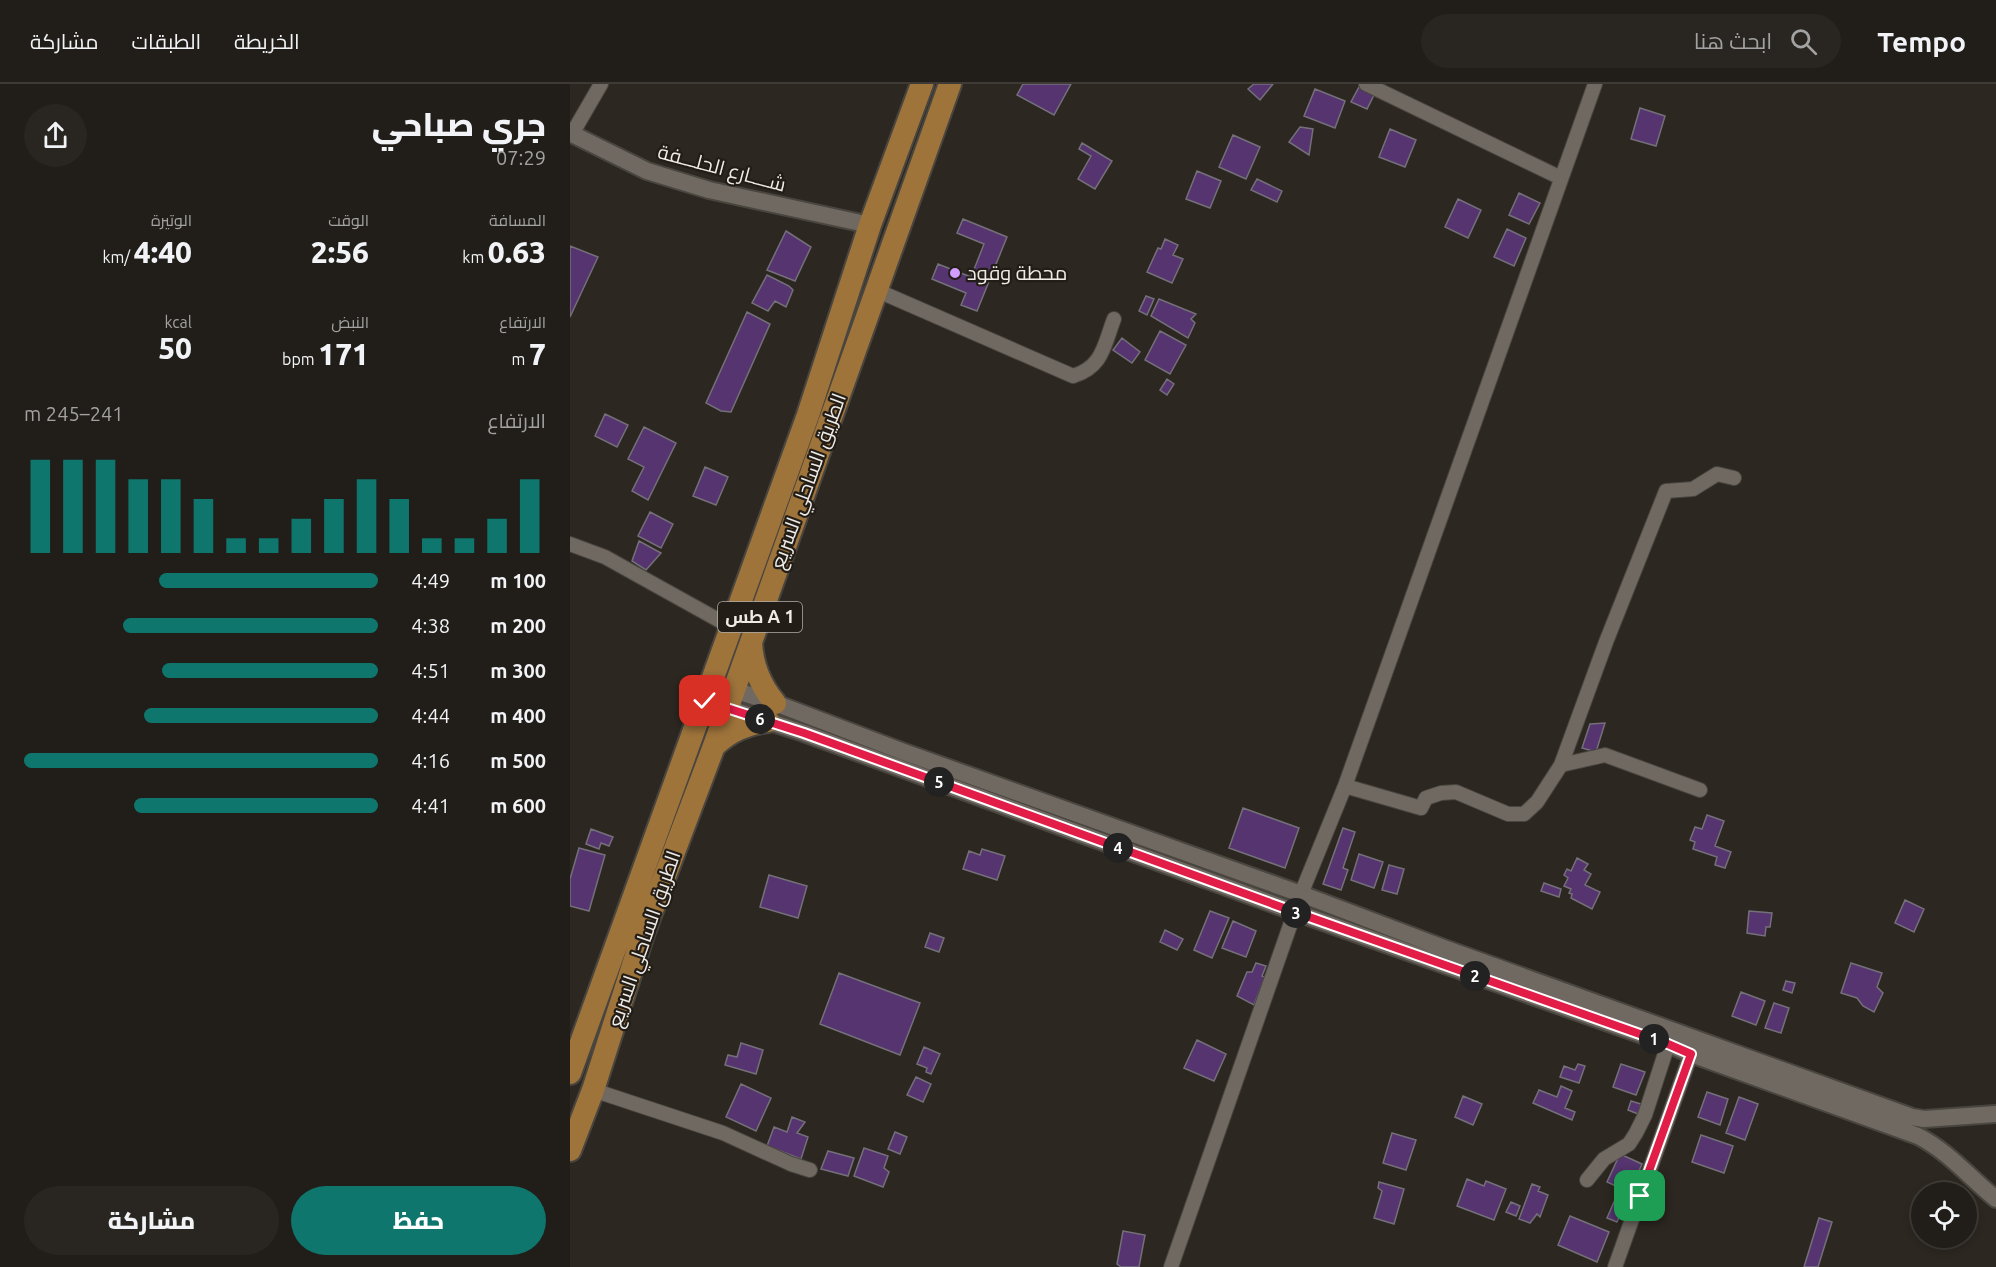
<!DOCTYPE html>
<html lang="ar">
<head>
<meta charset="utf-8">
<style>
  body { margin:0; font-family:Ubuntu,Cairo,sans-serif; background:#292621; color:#f1f3f6; direction:rtl; height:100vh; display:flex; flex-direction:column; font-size:22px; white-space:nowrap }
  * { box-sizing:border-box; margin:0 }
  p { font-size:20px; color:#a2a2a2 }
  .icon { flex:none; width:33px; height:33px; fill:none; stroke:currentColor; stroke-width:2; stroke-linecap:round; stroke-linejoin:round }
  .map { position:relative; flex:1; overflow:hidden; direction:ltr }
  .details { display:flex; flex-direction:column; background:#211d18; width:570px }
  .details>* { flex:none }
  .fabs { position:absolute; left:1341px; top:1098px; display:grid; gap:12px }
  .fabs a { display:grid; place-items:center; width:66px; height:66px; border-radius:50%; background:#211d18; box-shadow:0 3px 9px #0003,0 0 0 2px #3e3b37; font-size:30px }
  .pin { position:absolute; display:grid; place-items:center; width:51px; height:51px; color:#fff; margin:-26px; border-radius:12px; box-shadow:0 3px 9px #0006 }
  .km { position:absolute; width:30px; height:30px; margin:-15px; border-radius:50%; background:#222; color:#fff; font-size:16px; line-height:30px; text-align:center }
  .round { display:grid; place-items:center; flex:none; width:63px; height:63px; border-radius:32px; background:#292621 }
  .headline { display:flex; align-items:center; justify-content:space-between; height:102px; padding:0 24px }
  h1 { font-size:33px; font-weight:800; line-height:45px }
  .stats { display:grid; grid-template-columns:repeat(3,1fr); gap:9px; height:102px; padding:6px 24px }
  .stats div { display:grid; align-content:center }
  .stats b { font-size:30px; font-weight:800 }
  .stats small { font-size:16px; font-weight:400 }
  .stats p { font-size:16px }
  .chart { height:168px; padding:12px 24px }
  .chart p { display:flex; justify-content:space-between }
  .chart svg { width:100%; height:108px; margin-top:6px; stroke:#0f766e; stroke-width:6 }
  .primary-button { display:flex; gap:12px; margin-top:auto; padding:12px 24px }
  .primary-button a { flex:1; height:69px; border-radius:36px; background:#0f766e; color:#fff; font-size:24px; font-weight:800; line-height:69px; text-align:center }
  .primary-button a+a { background:#292621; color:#f1f3f6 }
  ul { padding:0 24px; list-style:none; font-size:20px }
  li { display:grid; grid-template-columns:96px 72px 1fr; align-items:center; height:45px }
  li i { height:15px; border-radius:8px; background:#0f766e }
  header { display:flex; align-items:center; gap:36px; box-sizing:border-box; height:84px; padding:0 30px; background:#211d18; border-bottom:2px solid #3e3b37 }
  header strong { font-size:28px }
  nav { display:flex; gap:33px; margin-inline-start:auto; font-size:21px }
  .search { width:420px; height:54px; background:#292621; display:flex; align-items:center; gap:15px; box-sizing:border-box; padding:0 21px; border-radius:33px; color:#a2a2a2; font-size:22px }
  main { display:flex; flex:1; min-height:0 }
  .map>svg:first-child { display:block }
</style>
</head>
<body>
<header>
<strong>Tempo</strong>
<div class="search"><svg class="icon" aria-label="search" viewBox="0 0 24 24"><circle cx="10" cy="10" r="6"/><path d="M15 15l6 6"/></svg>ابحث هنا</div>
<nav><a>الخريطة</a><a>الطبقات</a><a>مشاركة</a></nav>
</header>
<main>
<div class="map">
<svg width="1426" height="1183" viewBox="0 0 1426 1183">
  <rect width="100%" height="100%" fill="#2c2720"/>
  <path fill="#55346f" stroke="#747079" stroke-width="1.5" d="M 453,0 L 501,0 L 484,31 L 447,11 Z
    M 684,0 L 703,0 L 690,16 L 678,5 Z
    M 789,3 L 804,11 L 797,25 L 781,18 Z
    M 745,5 L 775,17 L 765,44 L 734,32 Z
    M 1070,24 L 1095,32 L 1086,62 L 1061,55 Z
    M 730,43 L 743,45 L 739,71 L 719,58 Z
    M 820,45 L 846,56 L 835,83 L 809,73 Z
    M 663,51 L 690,63 L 676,95 L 649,83 Z
    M 512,59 L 542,77 L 525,105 L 508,95 L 521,72 L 509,65 Z
    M 627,87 L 651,97 L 640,124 L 616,115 Z
    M 687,95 L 712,107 L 707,118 L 681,106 Z
    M 949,109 L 970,119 L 959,140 L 939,131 Z
    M 888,115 L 911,126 L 898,154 L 875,143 Z
    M 393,135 L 437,153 L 407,227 L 391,221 L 396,209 L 362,195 L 368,180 L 401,193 L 414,160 L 387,149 Z
    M 937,145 L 956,154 L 944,182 L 924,173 Z
    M 216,147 L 241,163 L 225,197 L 197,186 Z
    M 595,155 L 608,161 L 603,171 L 613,175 L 602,199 L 577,188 L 588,164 L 591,165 Z
    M 0,162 L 28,173 L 0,233 Z
    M 197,191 L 219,202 L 223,206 L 216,223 L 205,217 L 198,227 L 182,219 Z
    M 576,212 L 584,215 L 577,231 L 569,227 Z
    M 589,215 L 626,230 L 621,235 L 625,239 L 618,254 L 581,232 Z
    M 177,228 L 200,240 L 161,328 L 151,327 L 136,319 Z
    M 590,247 L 616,261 L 600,290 L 575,276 Z
    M 552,254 L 570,268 L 562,279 L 543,266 Z
    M 597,295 L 604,300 L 597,311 L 590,306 Z
    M 35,330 L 58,341 L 47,363 L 25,352 Z
    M 74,343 L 106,359 L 78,416 L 62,407 L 74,383 L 58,375 Z
    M 135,383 L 158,393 L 146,421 L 123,412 Z
    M 80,428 L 103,440 L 91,464 L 68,452 Z
    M 69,457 L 91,469 L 76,486 L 62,477 Z
    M 1035,639 L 1026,668 L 1012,664 L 1020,640 Z
    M 673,724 L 729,744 L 715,784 L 659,764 Z
    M 1137,731 L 1154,737 L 1145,762 L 1161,768 L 1155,784 L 1145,781 L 1147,773 L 1123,765 L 1125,758 L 1120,756 L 1125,743 L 1132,745 Z
    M 773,744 L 785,748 L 773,784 L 778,786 L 771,806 L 753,800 Z
    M 21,745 L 43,753 L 39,762 L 31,759 L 29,765 L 16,760 Z
    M 9,764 L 35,771 L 19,827 L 0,822 L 0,795 Z
    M 412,765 L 435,772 L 427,796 L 393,785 L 399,767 L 410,771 Z
    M 789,770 L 813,778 L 804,804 L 781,796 Z
    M 1007,774 L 1018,780 L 1014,786 L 1021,790 L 1015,801 L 1030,808 L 1022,825 L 1001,814 L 1002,810 L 999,809 L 1001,805 L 994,802 L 998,794 L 994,791 L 997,785 L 1001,787 Z
    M 819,781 L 834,785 L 827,810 L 812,806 Z
    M 199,791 L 237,802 L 228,834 L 190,823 Z
    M 974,799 L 991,805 L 989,813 L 971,807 Z
    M 1335,816 L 1354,825 L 1344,848 L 1325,839 Z
    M 640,827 L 659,834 L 642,874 L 624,866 Z
    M 1179,827 L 1202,829 L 1200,843 L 1196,843 L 1195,852 L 1177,849 Z
    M 663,837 L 686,847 L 676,873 L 652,864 Z
    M 595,846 L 613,855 L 607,866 L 590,858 Z
    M 360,849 L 374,854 L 369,868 L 355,863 Z
    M 686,879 L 696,882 L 692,892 L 695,893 L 684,921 L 667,912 L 677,888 L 682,888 Z
    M 1281,879 L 1312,889 L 1307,903 L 1313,909 L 1304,928 L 1293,922 L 1287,914 L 1271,909 Z
    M 269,889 L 350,919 L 330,971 L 250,940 Z
    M 1216,897 L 1225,899 L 1222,909 L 1213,906 Z
    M 1171,908 L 1195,917 L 1186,941 L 1162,932 Z
    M 1204,919 L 1219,924 L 1211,949 L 1195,944 Z
    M 627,956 L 656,970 L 644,997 L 614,984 Z
    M 171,959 L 193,966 L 186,990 L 155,981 L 158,971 L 167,973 Z
    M 354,963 L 370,970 L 361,990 L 356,988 L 357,984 L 347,980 Z
    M 1008,980 L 1015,982 L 1009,999 L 990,993 L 994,982 L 1005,986 Z
    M 1051,980 L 1075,988 L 1066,1011 L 1043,1003 Z
    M 346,993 L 361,1000 L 353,1018 L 337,1011 Z
    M 171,1000 L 201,1014 L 186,1047 L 156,1033 Z
    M 991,1002 L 1002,1007 L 995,1024 L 1005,1028 L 1002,1036 L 963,1019 L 969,1006 L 987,1013 Z
    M 1137,1008 L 1158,1015 L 1150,1041 L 1128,1033 Z
    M 893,1012 L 912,1020 L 903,1041 L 885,1033 Z
    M 1169,1013 L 1188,1020 L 1175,1056 L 1156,1049 Z
    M 1061,1017 L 1071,1020 L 1068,1030 L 1058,1026 Z
    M 222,1033 L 235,1038 L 227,1049 L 238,1053 L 231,1075 L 197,1062 L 204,1043 L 217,1048 Z
    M 325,1048 L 337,1053 L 330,1070 L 318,1065 Z
    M 822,1049 L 846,1056 L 836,1086 L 813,1079 Z
    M 1131,1051 L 1163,1062 L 1154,1089 L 1122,1078 Z
    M 294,1064 L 318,1072 L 314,1084 L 319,1088 L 313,1103 L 284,1092 Z
    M 258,1067 L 284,1074 L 278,1092 L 251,1085 Z
    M 1050,1070 L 1072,1080 L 1047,1138 L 1037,1134 L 1050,1104 L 1037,1098 Z
    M 897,1095 L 914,1102 L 916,1097 L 936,1105 L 924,1136 L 887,1122 Z
    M 809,1098 L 834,1105 L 824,1140 L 804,1134 L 812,1107 L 808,1104 Z
    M 962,1100 L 970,1103 L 968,1107 L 978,1111 L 970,1133 L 967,1130 L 960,1139 L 949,1135 Z
    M 941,1118 L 950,1122 L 946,1132 L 936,1128 Z
    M 1000,1132 L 1039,1148 L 1027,1178 L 988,1161 Z
    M 1249,1134 L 1262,1138 L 1248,1183 L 1234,1183 Z
    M 553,1147 L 575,1151 L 569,1183 L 551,1183 L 547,1180 Z"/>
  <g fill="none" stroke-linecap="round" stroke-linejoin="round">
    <g stroke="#49453f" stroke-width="16">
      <path id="minor" d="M 796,0 L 991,94
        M 2,50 L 31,0
        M 306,206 L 503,292 C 533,283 534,261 544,235
        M 0,460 L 35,473 L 161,543
        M 991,681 L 1035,671 L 1130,706
        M 775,702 L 851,724 L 856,714 L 871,709 L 886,708 L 938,730 L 954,730 L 967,718 L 991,681 L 1036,558 L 1096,407 L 1123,405 L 1147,390 L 1164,394
        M 23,1006 L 153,1049 L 221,1080 L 240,1086
        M 1017,1096 L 1034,1075 L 1059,1060 L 1066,1049 L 1075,1031 L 1101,951
        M 601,1183 L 731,810 L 775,702 L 1025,0
        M 1045,1183 L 1121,970"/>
    </g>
    <g stroke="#49453f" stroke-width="20">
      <path id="tertiary" d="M 0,49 L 77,87 L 139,106 L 300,141
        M 142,599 L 205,619 L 334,668 L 731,810 L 874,864 L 1342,1033 L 1354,1035 L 1426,1030
        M 135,617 L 234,649 L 725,828 L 1098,960 L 1121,970 L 1348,1052 C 1379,1068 1399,1093 1426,1115"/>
    </g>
    <g stroke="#49453f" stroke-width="26">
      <path id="trunk" d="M 181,558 C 182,581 190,601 205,619
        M 144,662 C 160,647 176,640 198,637
        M 0,989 L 238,331 L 300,141 L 352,0
        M 0,1066 L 23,1006 L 73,850 L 144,662 L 380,0"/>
    </g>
    <use href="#minor" stroke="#706962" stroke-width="14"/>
    <use href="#tertiary" stroke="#706962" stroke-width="16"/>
    <use href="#trunk" stroke="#9f743b" stroke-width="22"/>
  </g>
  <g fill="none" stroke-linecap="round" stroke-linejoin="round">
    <g stroke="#fff" stroke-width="12">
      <path id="route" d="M 135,617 L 234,649 L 725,828 L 1098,960 L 1121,970 L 1070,1112"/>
    </g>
    <use href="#route" stroke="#e11d48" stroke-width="8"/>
  </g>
  <circle fill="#d19dfe" stroke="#231d17" stroke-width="2" cx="385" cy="189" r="6"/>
  <g text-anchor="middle" stroke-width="4.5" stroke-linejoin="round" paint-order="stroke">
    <rect fill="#231d17" stroke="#b2ada9" stroke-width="1.5" x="148" y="518" width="84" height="30" rx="4.5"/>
    <g font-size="18" font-weight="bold" fill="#efebe7">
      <text x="190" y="539">طس A 1</text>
    </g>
    <g font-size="20" fill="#efebe7" stroke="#231d17">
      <text transform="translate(152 84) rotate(15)" y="7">شــــارع الحلـــفة</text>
      <text transform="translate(238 397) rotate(-70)" y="7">الطريق الساحلي السريع</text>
      <text transform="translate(74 855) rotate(-71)" y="7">الطريق الساحلي السريع</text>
    </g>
    <g font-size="20" fill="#efebe7" stroke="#231d17" text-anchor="start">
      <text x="397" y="196">محطة وقود</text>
    </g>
  </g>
</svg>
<div class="fabs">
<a><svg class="icon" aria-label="locate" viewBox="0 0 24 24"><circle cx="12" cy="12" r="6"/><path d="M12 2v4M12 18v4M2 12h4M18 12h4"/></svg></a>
</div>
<div class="pin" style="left:1070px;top:1112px;background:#1e9e55"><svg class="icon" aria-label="arrive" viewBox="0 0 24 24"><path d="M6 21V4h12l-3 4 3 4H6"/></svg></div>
<div class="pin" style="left:135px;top:617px;background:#d93025"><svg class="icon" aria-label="check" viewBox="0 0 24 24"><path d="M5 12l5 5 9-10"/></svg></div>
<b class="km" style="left:1084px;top:955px">1</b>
<b class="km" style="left:905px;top:892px">2</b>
<b class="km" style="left:726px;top:829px">3</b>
<b class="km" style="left:548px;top:764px">4</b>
<b class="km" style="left:369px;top:698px">5</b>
<b class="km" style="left:190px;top:635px">6</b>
</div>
<section class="details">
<div class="headline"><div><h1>جري صباحي</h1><p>07:29</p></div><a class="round"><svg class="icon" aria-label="share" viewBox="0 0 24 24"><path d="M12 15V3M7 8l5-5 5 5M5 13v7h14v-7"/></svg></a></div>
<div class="stats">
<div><p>المسافة</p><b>0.63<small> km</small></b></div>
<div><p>الوقت</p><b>2:56</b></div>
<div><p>الوتيرة</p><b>4:40<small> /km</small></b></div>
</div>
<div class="stats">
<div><p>الارتفاع</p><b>7<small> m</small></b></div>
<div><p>النبض</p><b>171<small> bpm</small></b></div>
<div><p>kcal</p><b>50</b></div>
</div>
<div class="chart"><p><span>الارتفاع</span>241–245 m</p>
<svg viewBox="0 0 160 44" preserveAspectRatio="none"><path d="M5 44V6M15 44V6M25 44V6M35 44V14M45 44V14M55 44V22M65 44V38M75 44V38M85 44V30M95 44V22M105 44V14M115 44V22M125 44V38M135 44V38M145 44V30M155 44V14"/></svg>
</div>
<ul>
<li><b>100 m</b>4:49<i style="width:62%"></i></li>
<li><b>200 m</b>4:38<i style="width:72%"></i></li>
<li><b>300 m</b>4:51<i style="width:61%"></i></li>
<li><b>400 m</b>4:44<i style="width:66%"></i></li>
<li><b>500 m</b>4:16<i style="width:100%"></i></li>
<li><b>600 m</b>4:41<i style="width:69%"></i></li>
</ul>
<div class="primary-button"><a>حفظ</a><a>مشاركة</a></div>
</section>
</main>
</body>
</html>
